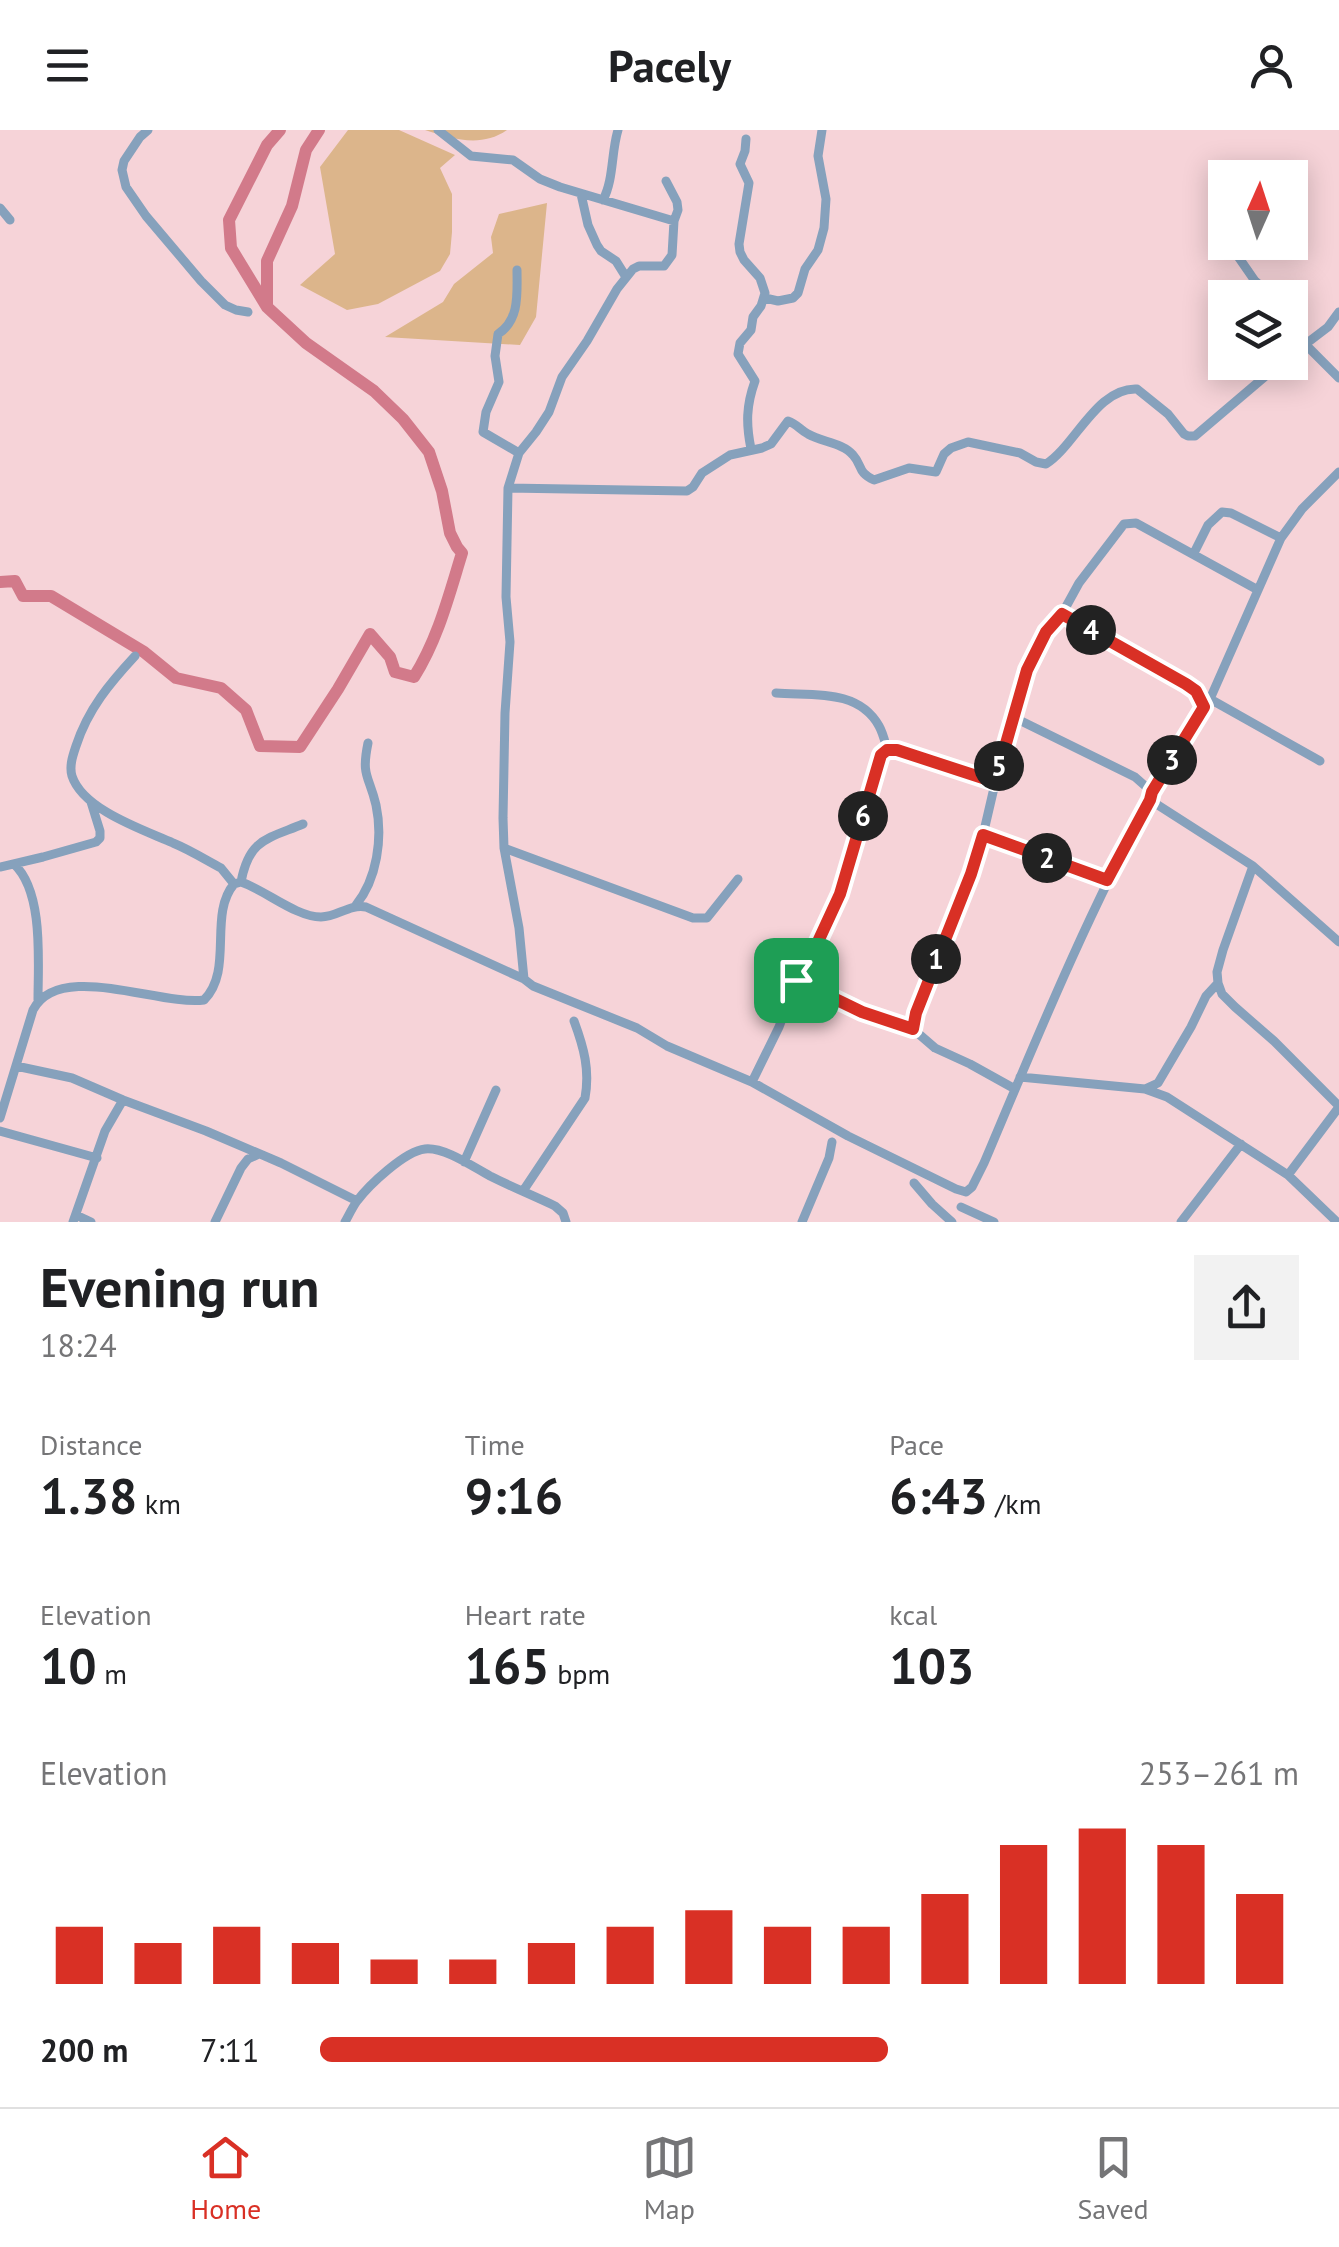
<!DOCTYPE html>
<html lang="en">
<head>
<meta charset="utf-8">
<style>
  body { margin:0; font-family:"PT Sans",sans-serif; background:#f2f2f2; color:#202124; height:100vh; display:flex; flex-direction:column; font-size:38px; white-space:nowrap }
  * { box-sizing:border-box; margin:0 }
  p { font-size:32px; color:#757577 }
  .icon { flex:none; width:55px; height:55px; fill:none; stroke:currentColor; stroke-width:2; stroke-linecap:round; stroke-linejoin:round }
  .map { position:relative; height:1092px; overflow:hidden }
  .sheet { display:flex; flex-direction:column; background:#fff; flex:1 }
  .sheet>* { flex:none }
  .needle { width:65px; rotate:3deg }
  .tools { position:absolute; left:1208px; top:30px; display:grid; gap:20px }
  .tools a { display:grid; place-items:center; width:100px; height:100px; border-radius:0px; background:#fff; box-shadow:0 5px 25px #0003; font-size:50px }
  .pin { position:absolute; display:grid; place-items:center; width:85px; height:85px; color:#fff; margin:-42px; border-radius:20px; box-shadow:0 5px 15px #0006 }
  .km { position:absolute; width:50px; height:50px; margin:-25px; border-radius:50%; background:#222; color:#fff; font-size:28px; line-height:50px; text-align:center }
  .round { display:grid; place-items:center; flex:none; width:105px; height:105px; border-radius:0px; background:#f2f2f2 }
  .headline { display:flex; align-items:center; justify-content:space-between; height:170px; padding:0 40px }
  h1 { font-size:55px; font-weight:800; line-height:75px }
  .metrics { display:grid; grid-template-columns:repeat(3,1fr); gap:15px; height:170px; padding:10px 40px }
  .metrics div { display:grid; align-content:center }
  .metrics b { font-size:50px; font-weight:800 }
  .metrics small { font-size:28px; font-weight:400 }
  .metrics p { font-size:28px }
  .chart { height:280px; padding:20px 40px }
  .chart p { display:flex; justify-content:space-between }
  .chart svg { width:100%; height:180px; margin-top:10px; stroke:#d93025; stroke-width:6 }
  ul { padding:0 40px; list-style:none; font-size:32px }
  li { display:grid; grid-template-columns:160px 120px 1fr; align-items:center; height:75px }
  li i { height:25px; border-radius:12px; background:#d93025 }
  header { display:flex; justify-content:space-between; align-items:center; height:130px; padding:0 40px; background:#fff; font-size:45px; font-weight:800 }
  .menu { display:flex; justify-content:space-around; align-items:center; height:140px; border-top:2px solid #e0e0e0; background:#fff; font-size:28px; color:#757577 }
  .menu a { display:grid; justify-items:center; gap:5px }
  .menu .active { color:#d93025 }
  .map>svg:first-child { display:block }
</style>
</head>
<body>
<header><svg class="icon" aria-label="menu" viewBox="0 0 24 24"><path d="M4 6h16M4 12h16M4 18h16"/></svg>Pacely<svg class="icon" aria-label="person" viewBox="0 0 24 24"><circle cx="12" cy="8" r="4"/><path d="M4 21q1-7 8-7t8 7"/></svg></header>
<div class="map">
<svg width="1339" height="1092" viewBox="0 0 1339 1092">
  <rect width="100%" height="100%" fill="#f6d3d8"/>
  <path fill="#dcb58b" d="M 348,0 L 399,0 L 455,25 L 440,38 L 452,64 L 452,102 L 450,124 L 440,141 L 378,174 L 347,180 L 300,155 L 335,124 L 320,37 Z
    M 425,0 L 507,0 C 481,18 453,9 425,0 Z
    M 547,73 L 536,187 L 520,215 L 385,207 L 443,172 L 454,154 L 493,123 L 491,107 L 499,84 Z"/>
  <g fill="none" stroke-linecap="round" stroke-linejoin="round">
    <path stroke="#d27a8a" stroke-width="12" d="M 267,177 L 267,131 L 292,76 L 306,20 L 319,0
      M 0,452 L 15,451 L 23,466 L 51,466 L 144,522 L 176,548 L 221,558 L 246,580 L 260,616 L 300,617 L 338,559 L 370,504 L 390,527 L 395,542 L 414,547 C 438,509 449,465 462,423 L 457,417 L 450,403 L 442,361 L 429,322 L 403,289 L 374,261 L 306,213 L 267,177 L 231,118 L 229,90 L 267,15 L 280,0"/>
    <path stroke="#86a1bc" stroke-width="9" d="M 148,0 L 140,7 L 124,31 L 122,40 L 126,57 L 146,86 L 201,151 L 225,175 L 236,180 L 248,182
      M 438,0 L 471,26 L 513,30 L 540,49 L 560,57 L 674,91
      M 746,9 L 745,21 L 740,34 L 749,53 L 739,114 L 740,122 L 744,130 L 760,148 L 765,163 L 761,176 L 753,187 L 751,200 L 740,213 L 738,224 L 755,251 C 746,276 746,294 751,319
      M 581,64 L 588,95 L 597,115 L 601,121 L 616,131 L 626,147
      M 603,70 C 614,49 611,23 618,0
      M 0,78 L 10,90
      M 1214,94 L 1225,109
      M 1228,112 L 1255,151 L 1275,168
      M 517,140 C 517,163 520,190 498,204 L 495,226 L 499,252 L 486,282 L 483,302 L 519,323
      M 765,168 L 778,171 L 793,168 L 798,163 L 805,139 L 818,120 L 824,98 L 826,69 L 818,26 L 822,0
      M 1290,190 L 1306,215 L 1339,248
      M 1290,226 L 1328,197 L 1339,182
      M 508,358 L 687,361 L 693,357 L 702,343 L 730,325 L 762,318 L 771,314 L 788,291 C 797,294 800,300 808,304 C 822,312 843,313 853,325 C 863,336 857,342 874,350 L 909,338 L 936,342 L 944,324 L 951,318 L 968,312 L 1020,323 L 1036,332 L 1046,334 C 1075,316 1097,257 1137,259 L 1168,284 L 1184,304 L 1188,306 L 1195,306 L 1282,232
      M 1194,423 L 1208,395 L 1222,382 L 1231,383 L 1281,408
      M 1062,484 L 1186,554 L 1196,561 L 1204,577
      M 135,526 C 110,553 88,579 76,616 C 73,625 69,636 72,646 C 83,680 144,700 173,713 C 190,720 206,730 221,738 L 234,754
      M 776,563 C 811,566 858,558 879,596 C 883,603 885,612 887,619
      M 1210,569 L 1320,631
      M 1013,587 L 1135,647 L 1152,662
      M 1150,670 L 1253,736 L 1339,812
      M 983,705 L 1107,750
      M 504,718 L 693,788 L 707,788 L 738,749
      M 14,734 C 44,762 38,832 38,870
      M 1253,736 L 1223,820 L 1217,842 L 1218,853 L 1222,864 L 1235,877 L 1274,911 L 1339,976
      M 0,737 L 43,727 L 96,712 L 100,708 L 100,701 L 91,672
      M 241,752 C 249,709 267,709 303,694
      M 356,775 C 377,749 383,708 376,675 C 369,645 361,647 368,613
      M 524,849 L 519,798 L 504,718 L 503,688 L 505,583 L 510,512 L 506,467 L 508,358 L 519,323 L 536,302 L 549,282 L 562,247 L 587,211 L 617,159 L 633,139 L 639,136 L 664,136 L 672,125 L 674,91 L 678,80 L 677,72 L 666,51
      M 796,851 L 861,882 L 913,899 L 935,918 L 970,934 L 1015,959
      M 913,899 L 916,883 L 938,822 L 980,718 L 1004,615 L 1027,540 L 1046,502 L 1062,484 L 1079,453 L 1124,394 L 1136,393 L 1258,460
      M 16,936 L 72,948 L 123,970 L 206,1001 L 281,1033 L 357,1071
      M 1020,947 L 1145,959 L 1167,967 L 1288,1045 L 1337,1092
      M 752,952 L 779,897 L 796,851 L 815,817 L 839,764 L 881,625 L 887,619 L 897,619 L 995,652
      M 1145,959 L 1158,953 L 1191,897 L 1206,866 L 1218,853
      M 0,988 L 33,880 C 59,830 159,876 204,870 C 234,840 208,785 234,754 L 241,752 C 265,760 296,787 321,787 C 338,787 348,774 366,777 L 524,849 L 533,856 L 637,898 L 667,916 L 752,952 L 848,1006 L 956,1059 L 966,1062 L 972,1057 L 984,1033 C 1036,910 1086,787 1150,670 L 1152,662 L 1210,569 L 1281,408 L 1302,379 L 1339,342
      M 0,1001 L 97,1028
      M 464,1032 L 496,960
      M 1288,1045 L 1339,977
      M 914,1053 L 932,1074 L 952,1092
      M 523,1061 L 585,968 C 590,940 584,918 574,891
      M 961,1077 L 994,1092
      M 76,1085 L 91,1092
      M 73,1092 L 105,1001 L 123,970
      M 215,1092 L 241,1038 L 248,1029 L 257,1025
      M 345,1092 C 349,1085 352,1078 357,1071 C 369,1055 405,1021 425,1019 C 445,1017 473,1037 490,1046 C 512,1057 534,1066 555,1076 L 563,1083 L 566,1092
      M 802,1092 L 829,1028 L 832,1012
      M 1181,1092 L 1241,1014"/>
  </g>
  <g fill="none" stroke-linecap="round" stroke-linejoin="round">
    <g stroke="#fff" stroke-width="20">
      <path id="route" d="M 1062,484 L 1186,554 L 1196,561 L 1204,577 L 1152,662 L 1150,670 L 1107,750 L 983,705 L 971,744 L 916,883 L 913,899 L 862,882 L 796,850 L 816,816 L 840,764 L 881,625 L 887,620 L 897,620 L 995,652 L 1027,540 L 1046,502 Z"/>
    </g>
    <use href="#route" stroke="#d93025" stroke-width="12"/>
  </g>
</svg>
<div class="tools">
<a><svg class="needle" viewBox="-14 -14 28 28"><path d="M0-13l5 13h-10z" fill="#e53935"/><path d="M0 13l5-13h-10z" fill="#757577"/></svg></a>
<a><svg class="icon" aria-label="layers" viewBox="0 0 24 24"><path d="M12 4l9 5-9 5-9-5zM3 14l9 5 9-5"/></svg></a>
</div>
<div class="pin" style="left:796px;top:850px;background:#1e9e55"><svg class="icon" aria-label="arrive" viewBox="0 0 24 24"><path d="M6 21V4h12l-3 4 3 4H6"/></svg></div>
<b class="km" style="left:936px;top:829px">1</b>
<b class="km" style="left:1047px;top:728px">2</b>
<b class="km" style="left:1172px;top:630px">3</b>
<b class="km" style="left:1091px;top:500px">4</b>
<b class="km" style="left:999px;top:636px">5</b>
<b class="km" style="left:863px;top:686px">6</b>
</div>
<section class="sheet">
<div class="headline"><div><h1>Evening run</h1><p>18:24</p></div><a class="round"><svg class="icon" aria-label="share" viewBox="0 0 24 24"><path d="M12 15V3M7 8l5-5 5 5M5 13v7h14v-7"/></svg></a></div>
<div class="metrics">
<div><p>Distance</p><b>1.38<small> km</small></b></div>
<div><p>Time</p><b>9:16</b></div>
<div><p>Pace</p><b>6:43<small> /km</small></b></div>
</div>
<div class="metrics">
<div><p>Elevation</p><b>10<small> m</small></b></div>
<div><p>Heart rate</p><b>165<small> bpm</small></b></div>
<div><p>kcal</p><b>103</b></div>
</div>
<div class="chart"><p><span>Elevation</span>253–261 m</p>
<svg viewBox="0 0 160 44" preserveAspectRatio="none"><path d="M5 44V30M15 44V34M25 44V30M35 44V34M45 44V38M55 44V38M65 44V34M75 44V30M85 44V26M95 44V30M105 44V30M115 44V22M125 44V10M135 44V6M145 44V10M155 44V22"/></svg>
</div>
<ul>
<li><b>200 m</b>7:11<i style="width:58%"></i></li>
</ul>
</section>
<nav class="menu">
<a class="active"><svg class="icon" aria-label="home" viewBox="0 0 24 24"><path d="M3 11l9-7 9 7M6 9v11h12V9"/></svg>Home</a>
<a><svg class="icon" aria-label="map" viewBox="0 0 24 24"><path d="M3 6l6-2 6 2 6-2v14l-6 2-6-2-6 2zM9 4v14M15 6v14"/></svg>Map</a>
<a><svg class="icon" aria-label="saved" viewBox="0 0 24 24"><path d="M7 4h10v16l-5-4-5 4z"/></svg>Saved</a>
</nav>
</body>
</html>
